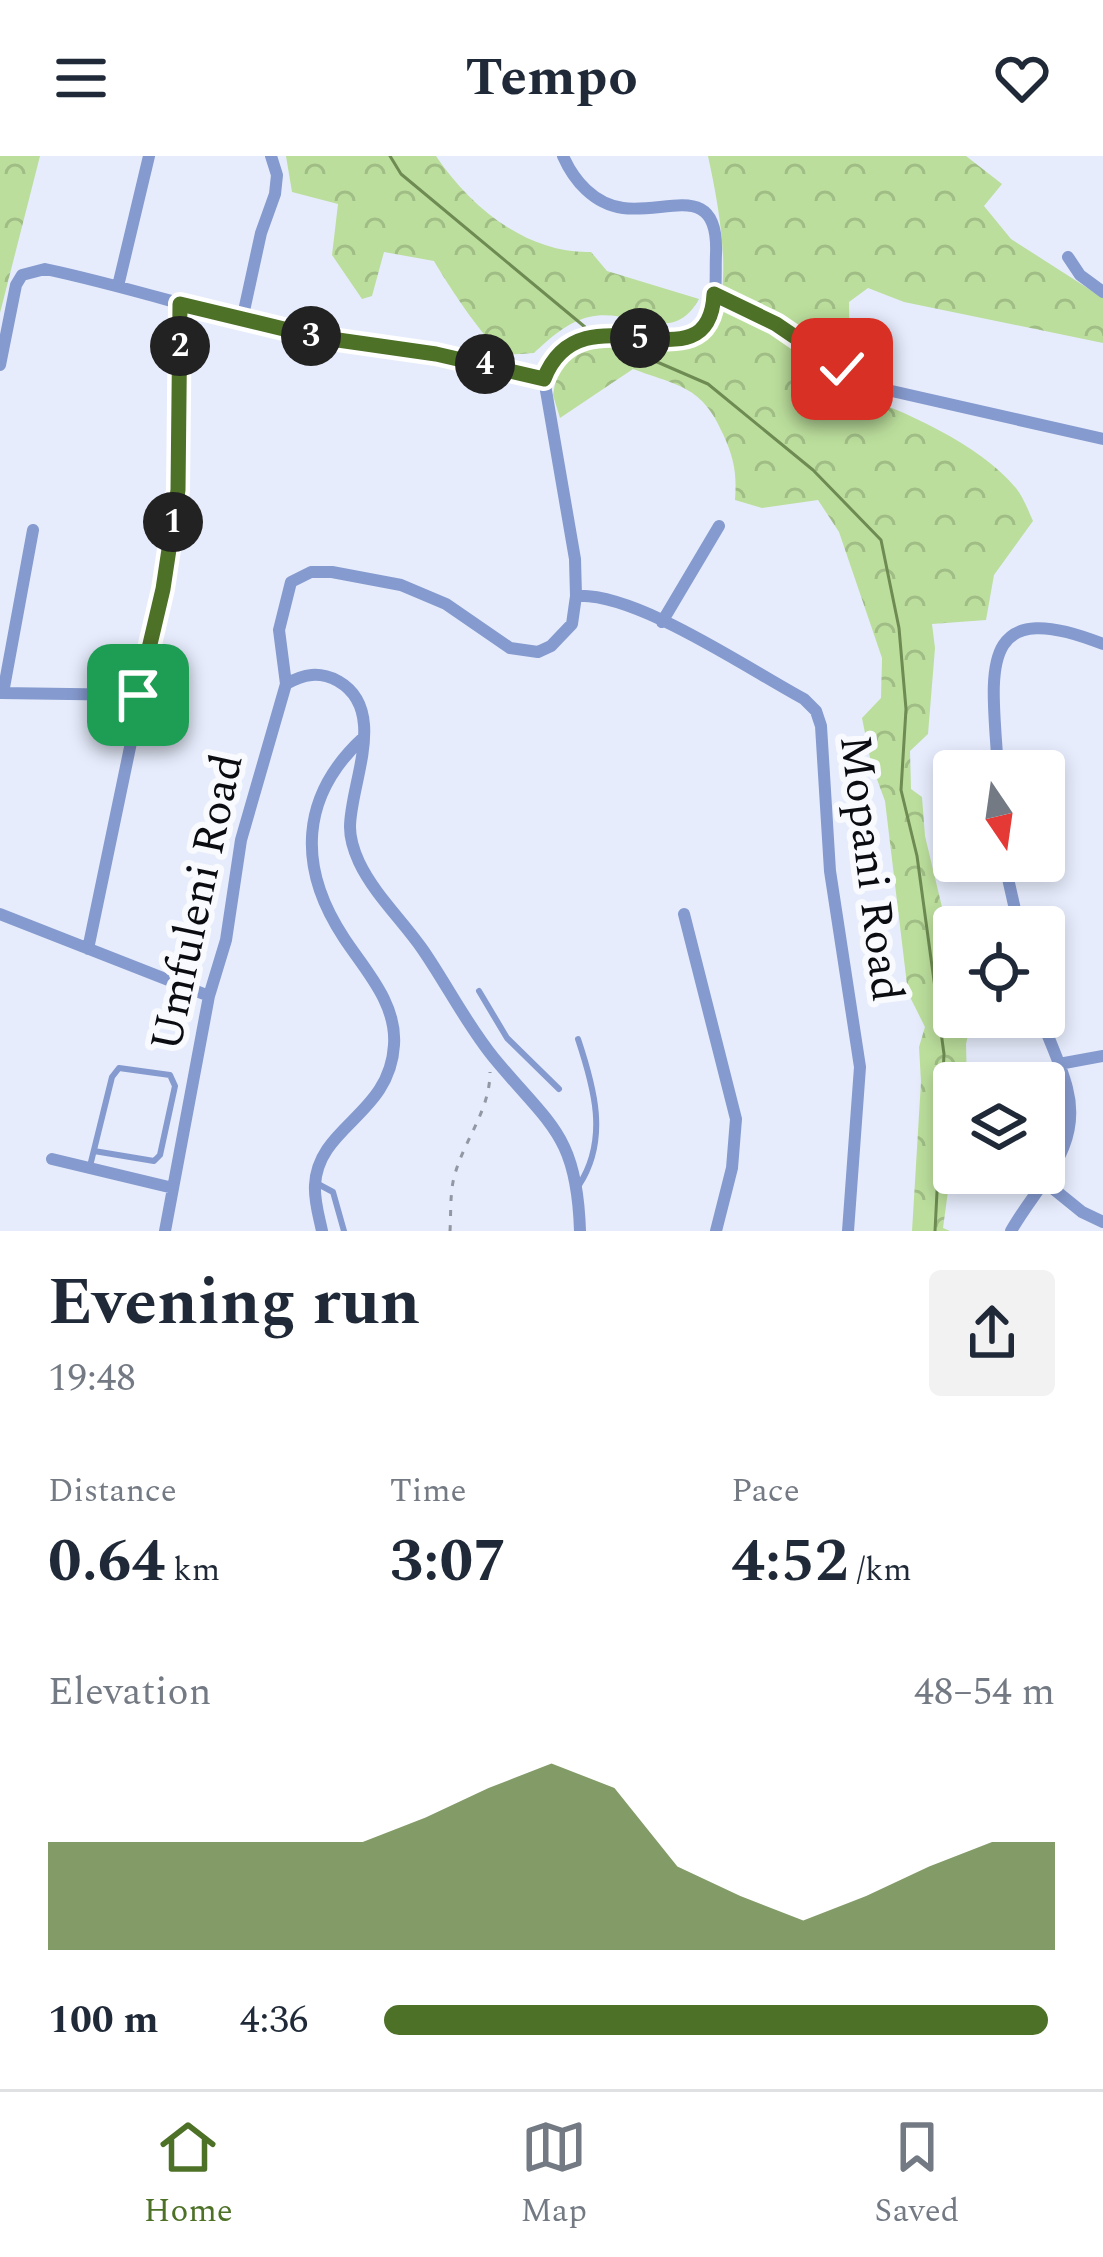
<!DOCTYPE html>
<html lang="en">
<head>
<meta charset="utf-8">
<style>
  body { margin:0; font-family:Spectral,serif; background:#f2f2f3; color:#1f2937; height:100vh; display:flex; flex-direction:column; font-size:45px; white-space:nowrap }
  * { box-sizing:border-box; margin:0 }
  p { font-size:39px; color:#747a83 }
  .icon { flex:none; width:66px; height:66px; fill:none; stroke:currentColor; stroke-width:2; stroke-linecap:round; stroke-linejoin:round }
  .map { position:relative; height:1075px; overflow:hidden }
  .side { display:flex; flex-direction:column; background:#fff; flex:1 }
  .side>* { flex:none }
  .needle { width:78px; rotate:167deg }
  .buttons { position:absolute; left:933px; top:594px; display:grid; gap:24px }
  .buttons a { display:grid; place-items:center; width:132px; height:132px; border-radius:12px; background:#fff; box-shadow:0 6px 18px #0003; font-size:60px }
  .pin { position:absolute; display:grid; place-items:center; width:102px; height:102px; color:#fff; margin:-51px; border-radius:24px; box-shadow:0 6px 18px #0006 }
  .km { position:absolute; width:60px; height:60px; margin:-30px; border-radius:50%; background:#222; color:#fff; font-size:33px; line-height:60px; text-align:center }
  .round { display:grid; place-items:center; flex:none; width:126px; height:126px; border-radius:12px; background:#f2f2f3 }
  .headline { display:flex; align-items:center; justify-content:space-between; height:204px; padding:0 48px }
  h1 { font-size:66px; font-weight:700; line-height:90px }
  .figures { display:grid; grid-template-columns:repeat(3,1fr); gap:18px; height:204px; padding:12px 48px }
  .figures div { display:grid; align-content:center }
  .figures b { font-size:60px; font-weight:700 }
  .figures small { font-size:33px; font-weight:400 }
  .figures p { font-size:33px }
  .chart { height:336px; padding:24px 48px }
  .chart p { display:flex; justify-content:space-between }
  .chart svg { width:100%; height:216px; margin-top:12px; fill:#4e7128; opacity:.7 }
  ul { padding:0 48px; list-style:none; font-size:39px }
  li { display:grid; grid-template-columns:192px 144px 1fr; align-items:center; height:90px }
  li i { height:30px; border-radius:15px; background:#4e7128 }
  header { display:flex; justify-content:space-between; align-items:center; height:156px; padding:0 48px; background:#fff; font-size:54px; font-weight:700 }
  .tabs { display:flex; justify-content:space-around; align-items:center; height:168px; border-top:3px solid #e0e1e3; background:#fff; font-size:33px; color:#747a83 }
  .tabs a { display:grid; justify-items:center; gap:6px }
  .tabs .active { color:#4e7128 }
  .map>svg:first-child { display:block }
</style>
</head>
<body>
<header><svg class="icon" aria-label="menu" viewBox="0 0 24 24"><path d="M4 6h16M4 12h16M4 18h16"/></svg>Tempo<svg class="icon" aria-label="heart" viewBox="0 0 24 24"><path d="M12 20l-8-8c-3-5 5-10 8-4 3-6 11-1 8 4z"/></svg></header>
<div class="map">
<svg width="1103" height="1075" viewBox="0 0 1103 1075">
  <defs>
    <pattern id="forest-crowns" width="20" height="18" patternUnits="userSpaceOnUse" patternTransform="scale(3)"><rect width="20" height="18" fill="#bbde9c"/><path d="M2 6a3 3 0 1 1 6 0M12 15a3 3 0 1 1 6 0" fill="none" stroke="#9fbd85"/></pattern>
  </defs>
  <rect width="100%" height="100%" fill="#e6ecfc"/>
  <path fill="url(#forest-crowns)" d="M 0,0 L 40,0 L 0,157 Z
    M 286,0 L 436,0 C 470,51 527,98 591,96 L 607,115 L 699,143 C 672,192 632,151 589,161 C 567,166 549,183 534,197 C 525,197 513,200 505,197 C 487,190 445,124 434,105 L 384,96 L 372,140 L 362,143 L 332,99 L 338,48 L 292,36 Z
    M 708,0 L 966,0 L 1002,28 L 984,50 L 1011,83 L 1103,142 L 1103,187 L 904,146 L 868,132 L 849,146 L 850,236 C 903,254 979,288 1015,331 C 1023,340 1028,354 1033,365 L 994,419 L 986,464 L 932,468 L 935,492 L 928,578 L 910,595 L 911,633 L 922,641 L 925,680 L 947,772 L 954,861 L 972,861 L 966,888 L 967,927 L 954,927 L 949,1028 L 943,1072 L 950,1075 L 912,1075 L 921,926 L 919,891 L 925,871 L 908,837 L 885,645 L 871,607 L 862,562 L 881,542 L 882,502 L 839,376 L 818,344 L 762,352 L 735,344 C 737,317 734,302 723,278 C 702,230 679,230 633,213 L 560,262 L 553,239 L 558,211 C 608,171 617,190 671,192 C 751,194 718,47 708,0 Z"/>
  <g fill="none" stroke-linecap="round" stroke-linejoin="round">
    <path stroke="#6d8b52" stroke-width="3" d="M 390,0 L 401,18 L 585,171
      M 611,186 L 708,228 L 813,314 L 881,384 L 899,472 L 906,553 L 901,634 L 917,700 L 944,898 L 935,1075"/>
    <path stroke="#9397a3" stroke-width="3" stroke-dasharray="6 9" stroke-linecap="butt" d="M 727,144 C 778,169 822,204 874,229
      M 450,1075 C 451,1059 450,1042 453,1026 C 461,987 490,957 490,916"/>
    <path stroke="#859ace" stroke-width="6" d="M 479,835 L 507,882 L 559,933
      M 578,883 C 594,931 609,983 579,1029
      M 90,1010 L 112,921 L 119,912 L 170,919 L 175,930 L 160,999 L 154,1005 L 94,995
      M 318,1028 L 333,1036 L 344,1075"/>
    <path stroke="#859ace" stroke-width="12" d="M 1068,101 L 1080,119 L 1103,136
      M 118,130 L 149,0
      M 242,164 L 261,77 L 275,38 L 277,19 L 271,0
      M 0,209 L 16,129 L 22,119 L 45,113 C 136,132 224,163 316,181 C 392,195 469,203 544,223
      M 883,233 L 1103,283
      M 576,440 C 636,436 748,513 804,543 L 816,555 L 821,570 L 830,715 L 860,911 L 848,1075
      M 662,466 L 719,370
      M 286,528 C 304,518 319,515 338,525 C 389,554 350,628 350,671 C 350,683 354,695 359,706 C 374,738 403,765 423,794 C 447,829 467,869 494,902 C 550,970 577,978 580,1075
      M 1,537 L 138,539
      M 3,537 L 33,374
      M 998,615 C 993,521 972,436 1103,488
      M 1004,705 L 1019,771
      M 0,758 L 209,840
      M 684,758 L 736,963 L 732,1012 L 716,1075
      M 88,793 L 163,433 L 178,334 L 180,148
      M 1059,908 L 1103,900
      M 52,1003 L 173,1032
      M 1045,1026 L 1082,1056 L 1103,1066
      M 165,1075 L 209,840 L 226,784 L 241,684 L 286,528 L 279,474 L 291,426 L 311,416 L 332,416 L 401,429 L 446,448 L 510,492 L 538,496 L 551,490 L 572,468 L 576,440 L 575,403 L 544,223 C 578,133 678,222 709,162 C 718,144 715,118 716,98 C 719,24 667,58 623,52 C 594,48 574,25 563,0
      M 322,1075 C 319,1060 314,1045 315,1029 C 318,970 390,959 394,889 C 397,847 365,814 344,782 C 297,711 300,640 363,582
      M 1011,1075 C 1038,1027 1083,992 1067,932 C 1061,908 1049,885 1041,861"/>
  </g>
  <g fill="none" stroke-linecap="round" stroke-linejoin="round">
    <g stroke="#fff" stroke-width="24">
      <path id="route" d="M 138,539 L 163,433 L 178,334 L 180,148 L 317,181 L 436,198 L 544,223 C 582,125 709,239 714,138 L 776,168 L 842,213"/>
    </g>
    <use href="#route" stroke="#4e7128" stroke-width="15"/>
  </g>
  <g text-anchor="middle" stroke-width="12" stroke-linejoin="round" paint-order="stroke">
    <g font-size="45" fill="#0a0c11" stroke="#f8fafd">
      <text transform="translate(873 712) rotate(83)" y="16">Mopani Road</text>
      <text transform="translate(195 746) rotate(-78)" y="16">Umfuleni Road</text>
    </g>
  </g>
</svg>
<div class="buttons">
<a><svg class="needle" viewBox="-14 -14 28 28"><path d="M0-13l5 13h-10z" fill="#e53935"/><path d="M0 13l5-13h-10z" fill="#747a83"/></svg></a>
<a><svg class="icon" aria-label="locate" viewBox="0 0 24 24"><circle cx="12" cy="12" r="6"/><path d="M12 2v4M12 18v4M2 12h4M18 12h4"/></svg></a>
<a><svg class="icon" aria-label="layers" viewBox="0 0 24 24"><path d="M12 4l9 5-9 5-9-5zM3 14l9 5 9-5"/></svg></a>
</div>
<div class="pin" style="left:138px;top:539px;background:#1e9e55"><svg class="icon" aria-label="arrive" viewBox="0 0 24 24"><path d="M6 21V4h12l-3 4 3 4H6"/></svg></div>
<div class="pin" style="left:842px;top:213px;background:#d93025"><svg class="icon" aria-label="check" viewBox="0 0 24 24"><path d="M5 12l5 5 9-10"/></svg></div>
<b class="km" style="left:173px;top:366px">1</b>
<b class="km" style="left:180px;top:190px">2</b>
<b class="km" style="left:311px;top:180px">3</b>
<b class="km" style="left:485px;top:208px">4</b>
<b class="km" style="left:640px;top:182px">5</b>
</div>
<section class="side">
<div class="headline"><div><h1>Evening run</h1><p>19:48</p></div><a class="round"><svg class="icon" aria-label="share" viewBox="0 0 24 24"><path d="M12 15V3M7 8l5-5 5 5M5 13v7h14v-7"/></svg></a></div>
<div class="figures">
<div><p>Distance</p><b>0.64<small> km</small></b></div>
<div><p>Time</p><b>3:07</b></div>
<div><p>Pace</p><b>4:52<small> /km</small></b></div>
</div>
<div class="chart"><p><span>Elevation</span>48–54 m</p>
<svg viewBox="0 0 160 44" preserveAspectRatio="none"><path d="M0 44V22L10 22L20 22L30 22L40 22L50 22L60 17L70 11L80 6L90 11L100 27L110 33L120 38L130 33L140 27L150 22L160 22V44z"/></svg>
</div>
<ul>
<li><b>100 m</b>4:36<i style="width:99%"></i></li>
</ul>
</section>
<nav class="tabs">
<a class="active"><svg class="icon" aria-label="home" viewBox="0 0 24 24"><path d="M3 11l9-7 9 7M6 9v11h12V9"/></svg>Home</a>
<a><svg class="icon" aria-label="map" viewBox="0 0 24 24"><path d="M3 6l6-2 6 2 6-2v14l-6 2-6-2-6 2zM9 4v14M15 6v14"/></svg>Map</a>
<a><svg class="icon" aria-label="saved" viewBox="0 0 24 24"><path d="M7 4h10v16l-5-4-5 4z"/></svg>Saved</a>
</nav>
</body>
</html>
